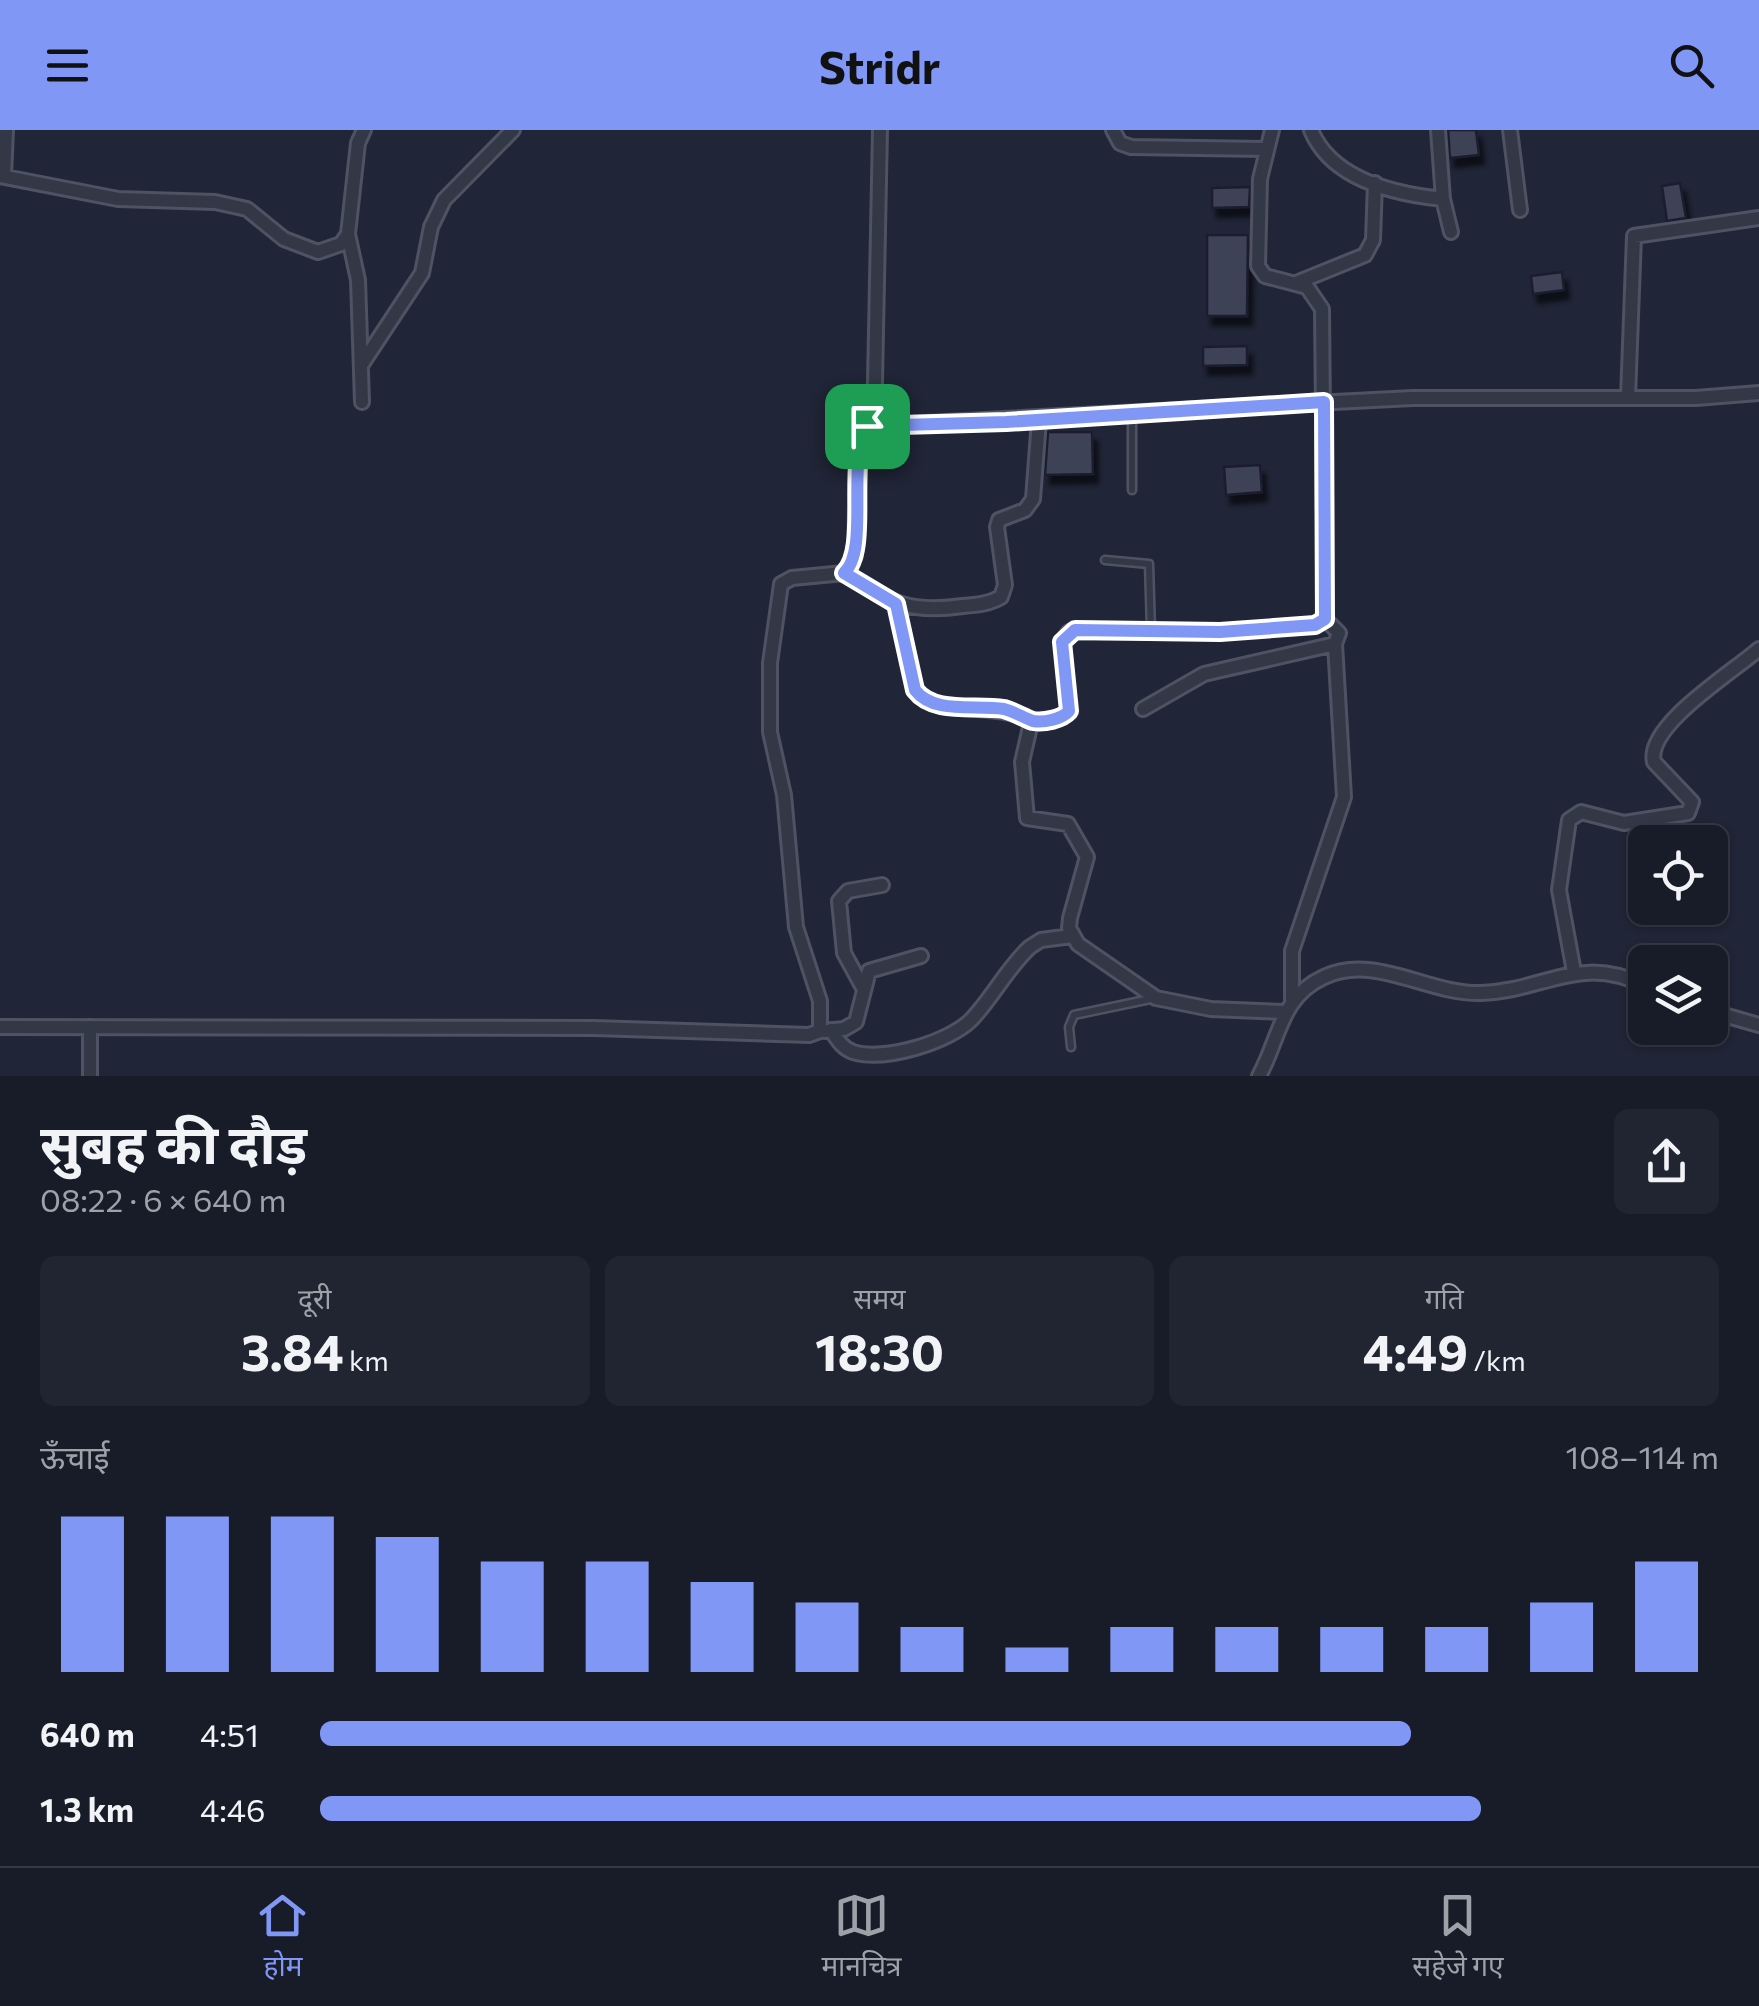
<!DOCTYPE html>
<html lang="hi">
<head>
<meta charset="utf-8">
<style>
  body { margin:0; font-family:Commissioner,"Noto Sans Devanagari",sans-serif; background:#212531; color:#f1f3f6; height:100vh; display:flex; flex-direction:column; font-size:38px; white-space:nowrap }
  * { box-sizing:border-box; margin:0 }
  p { font-size:32px; color:#9fa1a8 }
  .icon { flex:none; width:55px; height:55px; fill:none; stroke:currentColor; stroke-width:2; stroke-linecap:round; stroke-linejoin:round }
  .map { position:relative; height:946px; overflow:hidden }
  .details { display:flex; flex-direction:column; background:#181c29; flex:1 }
  .details>* { flex:none }
  .buttons { position:absolute; left:1628px; top:695px; display:grid; gap:20px }
  .buttons a { display:grid; place-items:center; width:100px; height:100px; border-radius:15px; background:#181c29; box-shadow:0 2px 8px #0004,0 0 0 2px #363a46; font-size:50px }
  .pin { position:absolute; display:grid; place-items:center; width:85px; height:85px; color:#fff; margin:-42px; border-radius:20px; box-shadow:0 5px 15px #0006 }
  .round { display:grid; place-items:center; flex:none; width:105px; height:105px; border-radius:15px; background:#212531 }
  .overview { display:flex; align-items:center; justify-content:space-between; height:170px; padding:0 40px }
  h1 { font-size:55px; font-weight:700; line-height:75px }
  .metrics { display:grid; grid-template-columns:repeat(3,1fr); gap:15px; height:170px; padding:10px 40px }
  .metrics div { display:grid; align-content:center; border-radius:15px; background:#212531; text-align:center }
  .metrics b { font-size:50px; font-weight:700 }
  .metrics small { font-size:28px; font-weight:400 }
  .metrics p { font-size:28px }
  .chart { height:280px; padding:20px 40px }
  .chart p { display:flex; justify-content:space-between }
  .chart svg { width:100%; height:180px; margin-top:10px; stroke:#8197f6; stroke-width:6 }
  ul { padding:0 40px; list-style:none; font-size:32px }
  li { display:grid; grid-template-columns:160px 120px 1fr; align-items:center; height:75px }
  li i { height:25px; border-radius:12px; background:#8197f6 }
  header { display:flex; justify-content:space-between; align-items:center; height:130px; padding:0 40px; background:#8197f6; color:#111; font-size:45px; font-weight:700 }
  .dock { display:flex; justify-content:space-around; align-items:center; height:140px; border-top:2px solid #363a46; background:#181c29; font-size:28px; color:#9fa1a8 }
  .dock a { display:grid; justify-items:center; gap:5px }
  .dock .on { color:#8197f6 }
  .map>svg:first-child { display:block }
</style>
</head>
<body>
<header><svg class="icon" aria-label="menu" viewBox="0 0 24 24"><path d="M4 6h16M4 12h16M4 18h16"/></svg>Stridr<svg class="icon" aria-label="search" viewBox="0 0 24 24"><circle cx="10" cy="10" r="6"/><path d="M15 15l6 6"/></svg></header>
<div class="map">
<svg width="1759" height="946" viewBox="0 0 1759 946">
  <defs>
    <filter id="shadow"><feDropShadow dx="5" dy="9" stdDeviation="2.5" flood-color="#0009"/></filter>
  </defs>
  <rect width="100%" height="100%" fill="#202537"/>
  <path fill="#3c4257" stroke="#1b1f2e" stroke-width="2.5" filter="url(#shadow)" d="M 1448,0 L 1476,0 L 1479,25 L 1450,28 Z
    M 1680,53 L 1686,88 L 1667,91 L 1662,56 Z
    M 1250,57 L 1249,77 L 1212,78 L 1212,58 Z
    M 1207,105 L 1248,105 L 1247,186 L 1207,186 Z
    M 1562,142 L 1564,160 L 1533,164 L 1531,146 Z
    M 1247,216 L 1247,235 L 1203,236 L 1203,217 Z
    M 1048,302 L 1092,302 L 1093,344 L 1045,345 Z
    M 1260,335 L 1262,362 L 1226,365 L 1224,337 Z"/>
  <g fill="none" stroke-linecap="round" stroke-linejoin="round">
    <g stroke="#4e5262" stroke-width="11">
      <path id="service" d="M 1132,360 L 1132,284
        M 1105,430 L 1149,434 L 1151,501
        M 1071,917 L 1069,897 L 1074,885 L 1155,868"/>
    </g>
    <g stroke="#4e5262" stroke-width="18">
      <path id="minor" d="M 1113,0 L 1120,13 L 1131,17 L 1265,19
        M 1272,0 L 1260,49 L 1258,136 L 1265,146 L 1307,157 L 1322,179 L 1325,489 L 1315,495 L 1220,502 L 1069,502 L 1062,512 L 1069,581 C 1058,594 1042,585 1030,597 L 1022,632 L 1027,688 L 1068,694 L 1087,727 L 1070,788 L 1069,798 L 1078,814 L 1156,868 L 1211,879 L 1284,882
        M 1311,0 C 1331,49 1394,64 1443,69
        M 1438,0 L 1443,69 L 1451,102
        M 1510,0 L 1520,80
        M 0,46 L 118,69 L 215,72 L 247,79 L 284,109 L 318,122 L 341,114 L 348,104 L 358,13 L 364,0
        M 4,46 L 6,0
        M 348,104 L 358,150 L 362,272
        M 1296,153 L 1365,125 L 1373,110 L 1375,53
        M 362,234 L 422,143 L 431,97 L 444,70 L 513,0
        M 1628,268 L 1634,106 L 1759,88
        M 867,296 L 1413,268 L 1696,268 L 1759,263
        M 844,443 C 890,472 907,484 963,476 C 976,475 989,474 1001,467 L 1005,455 L 997,397 L 999,390 L 1025,380 L 1033,369 L 1039,290
        M 897,474 L 915,560 C 935,588 1001,571 1035,592
        M 1143,579 L 1204,544 L 1335,514 L 1339,503 L 1325,489
        M 1574,842 L 1559,760 L 1569,690 L 1581,682 L 1624,693 L 1688,683 L 1692,672 L 1654,632 C 1645,596 1733,542 1759,519
        M 862,856 L 844,823 L 839,771 L 848,761 L 882,755
        M 1292,869 L 1292,821 L 1344,667 L 1335,514
        M 1710,881 L 1759,895
        M 0,897 L 594,898 L 809,905 L 820,901 L 820,871 L 796,797 L 784,665 L 770,602 L 770,533 L 781,454 L 792,448 L 844,443 L 855,426 L 857,325 L 871,286 L 875,252 L 880,0
        M 90,897 L 90,946
        M 831,900 C 837,909 842,918 853,922 C 884,932 949,912 971,890 C 993,867 1007,838 1030,817 L 1041,810 L 1072,806
        M 825,901 L 844,899 L 856,892 L 869,841 L 921,826
        M 1259,946 C 1280,908 1280,867 1324,847 C 1375,823 1429,865 1481,863 C 1544,861 1581,823 1645,856"/>
    </g>
    <use href="#service" stroke="#333847" stroke-width="6"/>
    <use href="#minor" stroke="#333847" stroke-width="12"/>
  </g>
  <g fill="none" stroke-linecap="round" stroke-linejoin="round">
    <g stroke="#fff" stroke-width="20">
      <path id="route" d="M 1324,272 L 1325,489 L 1315,495 L 1220,502 L 1075,500 L 1062,512 L 1069,581 C 1062,589 1044,593 1033,591 C 1024,588 1015,582 1004,579 C 976,574 934,585 915,560 L 896,474 L 844,443 C 870,419 846,334 867,296 L 1006,292 Z"/>
    </g>
    <use href="#route" stroke="#8197f6" stroke-width="12"/>
  </g>
</svg>
<div class="buttons">
<a><svg class="icon" aria-label="locate" viewBox="0 0 24 24"><circle cx="12" cy="12" r="6"/><path d="M12 2v4M12 18v4M2 12h4M18 12h4"/></svg></a>
<a><svg class="icon" aria-label="layers" viewBox="0 0 24 24"><path d="M12 4l9 5-9 5-9-5zM3 14l9 5 9-5"/></svg></a>
</div>
<div class="pin" style="left:867px;top:296px;background:#1e9e55"><svg class="icon" aria-label="arrive" viewBox="0 0 24 24"><path d="M6 21V4h12l-3 4 3 4H6"/></svg></div>
</div>
<section class="details">
<div class="overview"><div><h1>सुबह की दौड़</h1><p>08:22 · 6 × 640 m</p></div><a class="round"><svg class="icon" aria-label="share" viewBox="0 0 24 24"><path d="M12 15V3M7 8l5-5 5 5M5 13v7h14v-7"/></svg></a></div>
<div class="metrics">
<div><p>दूरी</p><b>3.84<small> km</small></b></div>
<div><p>समय</p><b>18:30</b></div>
<div><p>गति</p><b>4:49<small> /km</small></b></div>
</div>
<div class="chart"><p><span>ऊँचाई</span>108–114 m</p>
<svg viewBox="0 0 160 44" preserveAspectRatio="none"><path d="M5 44V6M15 44V6M25 44V6M35 44V11M45 44V17M55 44V17M65 44V22M75 44V27M85 44V33M95 44V38M105 44V33M115 44V33M125 44V33M135 44V33M145 44V27M155 44V17"/></svg>
</div>
<ul>
<li><b>640 m</b>4:51<i style="width:78%"></i></li>
<li><b>1.3 km</b>4:46<i style="width:83%"></i></li>
</ul>
</section>
<nav class="dock">
<a class="on"><svg class="icon" aria-label="home" viewBox="0 0 24 24"><path d="M3 11l9-7 9 7M6 9v11h12V9"/></svg>होम</a>
<a><svg class="icon" aria-label="map" viewBox="0 0 24 24"><path d="M3 6l6-2 6 2 6-2v14l-6 2-6-2-6 2zM9 4v14M15 6v14"/></svg>मानचित्र</a>
<a><svg class="icon" aria-label="saved" viewBox="0 0 24 24"><path d="M7 4h10v16l-5-4-5 4z"/></svg>सहेजे गए</a>
</nav>
</body>
</html>
